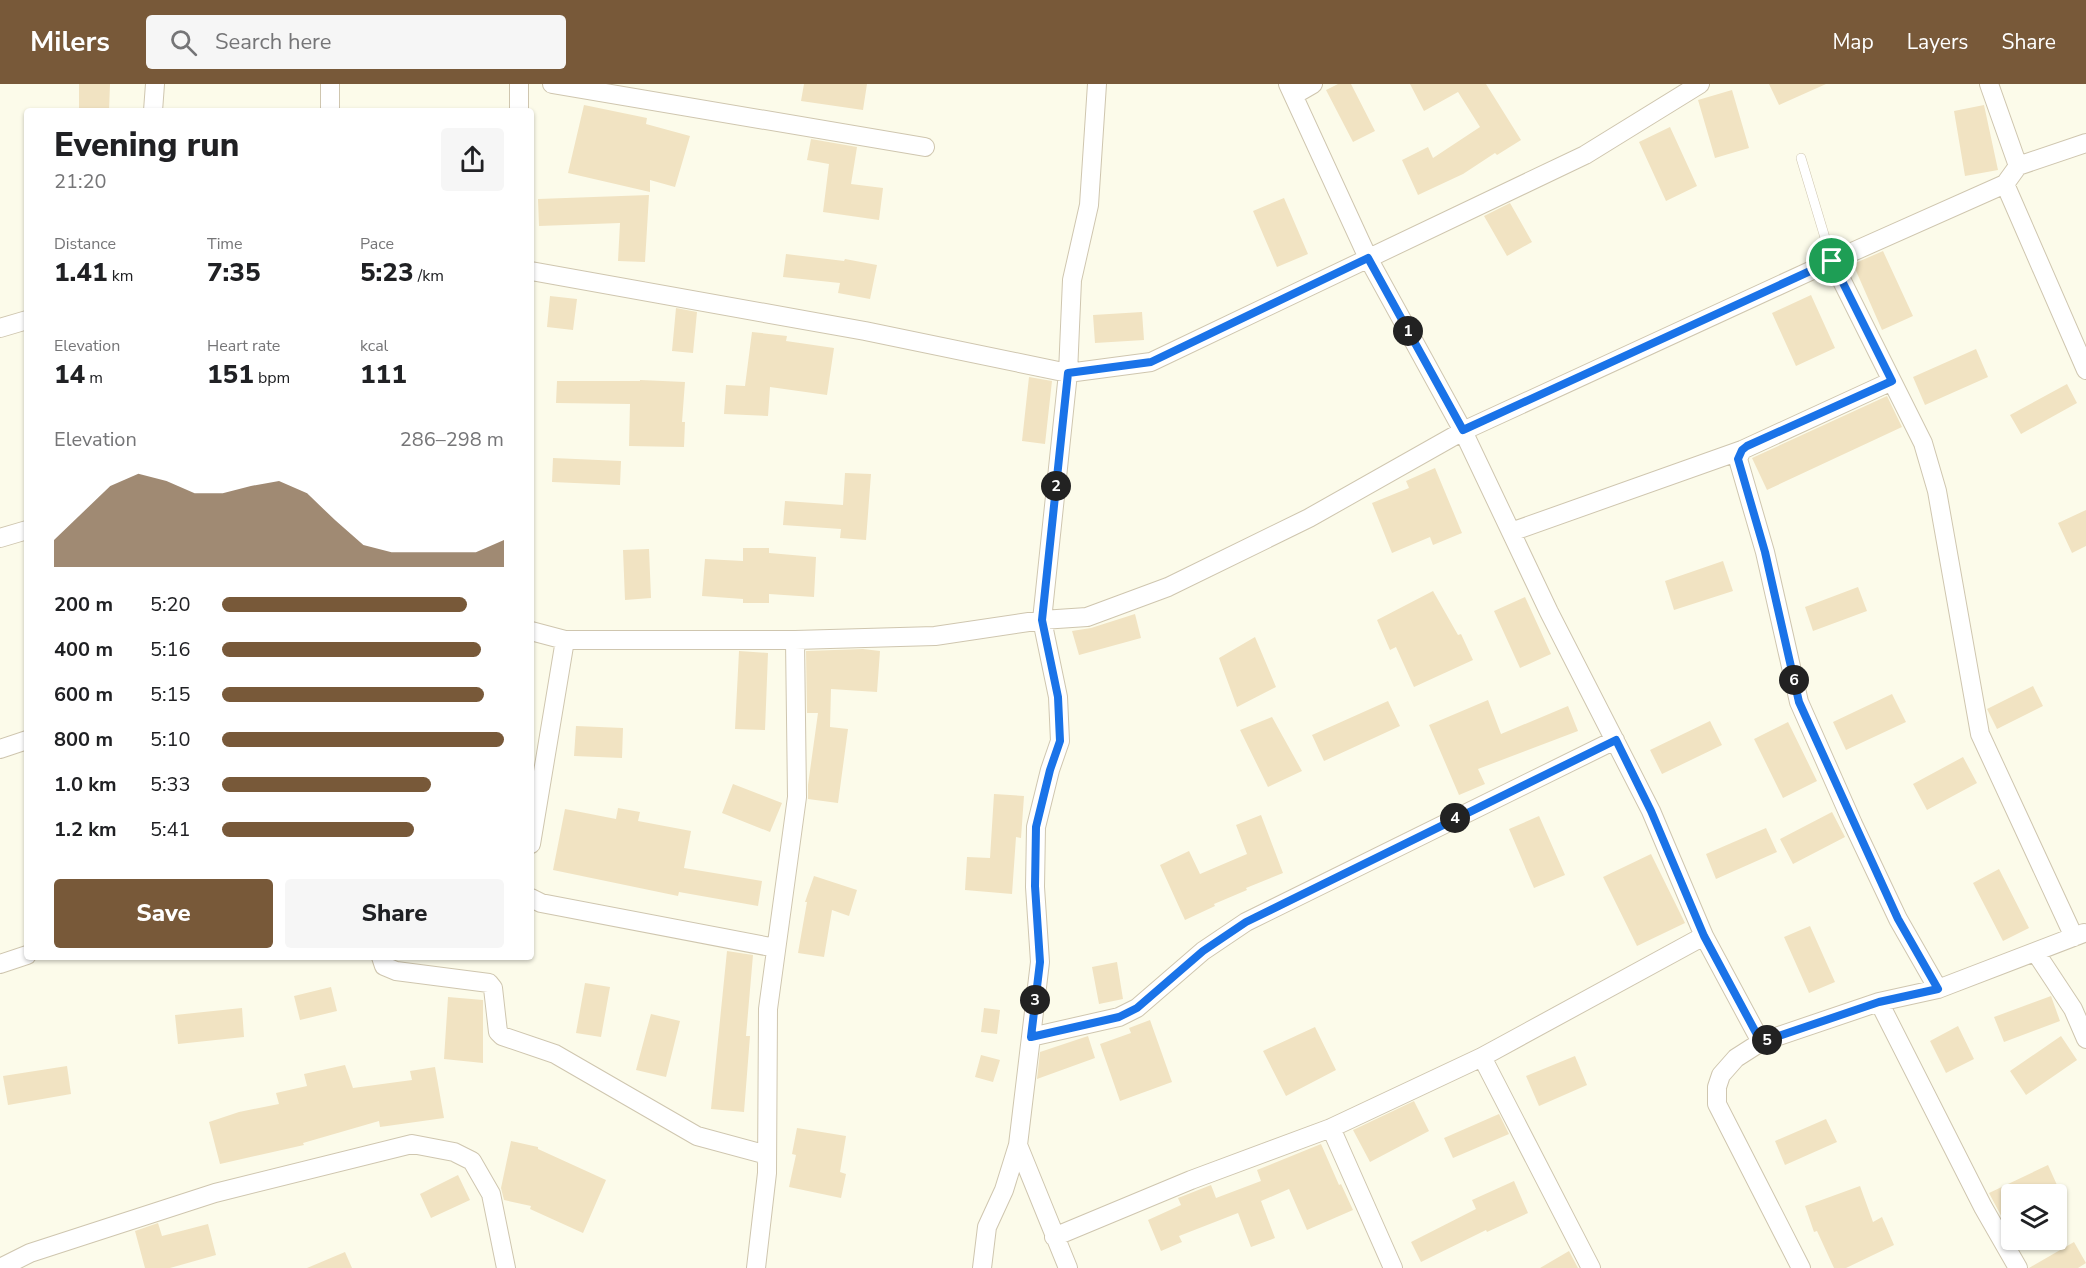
<!DOCTYPE html>
<html lang="en">
<head>
<meta charset="utf-8">
<style>
  body { margin:0; font-family:"Nunito Sans",sans-serif; background:#f6f6f6; color:#202124; height:100vh; display:flex; flex-direction:column; font-size:22px; white-space:nowrap }
  * { box-sizing:border-box; margin:0 }
  p { font-size:20px; color:#757577 }
  .icon { flex:none; width:33px; height:33px; fill:none; stroke:currentColor; stroke-width:2; stroke-linecap:round; stroke-linejoin:round }
  .map { position:relative; flex:1; overflow:hidden }
  .sheet { position:absolute; left:24px; top:24px; width:510px; height:852px; display:flex; flex-direction:column; background:#fff; border-radius:6px; box-shadow:0 2px 4px #0004 }
  .sheet>* { flex:none }
  .fabs { position:absolute; left:2001px; top:1100px; display:grid; gap:12px }
  .fabs a { display:grid; place-items:center; width:66px; height:66px; border-radius:6px; background:#fff; box-shadow:0 2px 4px #0004; font-size:30px }
  .pin { position:absolute; display:grid; place-items:center; width:51px; height:51px; color:#fff; margin:-26px; border:3px solid #fff; border-radius:50%; box-shadow:0 2px 6px #0007 }
  .km { position:absolute; width:30px; height:30px; margin:-15px; border-radius:50%; background:#222; color:#fff; font-size:16px; line-height:30px; text-align:center }
  .round { display:grid; place-items:center; flex:none; width:63px; height:63px; border-radius:6px; background:#f6f6f6 }
  .summary { display:flex; align-items:center; justify-content:space-between; height:102px; padding:0 30px }
  h1 { font-size:33px; font-weight:800; line-height:45px }
  .metrics { display:grid; grid-template-columns:repeat(3,1fr); gap:9px; height:102px; padding:6px 30px }
  .metrics div { display:grid; align-content:center }
  .metrics b { font-size:26px; font-weight:800 }
  .metrics small { font-size:16px; font-weight:400 }
  .metrics p { font-size:16px }
  .chart { height:168px; padding:12px 30px }
  .chart p { display:flex; justify-content:space-between }
  .chart svg { width:100%; height:108px; margin-top:6px; fill:#785939; opacity:.7 }
  .primary-button { display:flex; gap:12px; margin-top:auto; padding:12px 30px }
  .primary-button a { flex:1; height:69px; border-radius:6px; background:#785939; color:#fff; font-size:24px; font-weight:800; line-height:69px; text-align:center }
  .primary-button a+a { background:#f6f6f6; color:#202124 }
  ul { padding:0 30px; list-style:none; font-size:20px }
  li { display:grid; grid-template-columns:96px 72px 1fr; align-items:center; height:45px }
  li i { height:15px; border-radius:8px; background:#785939 }
  header { display:flex; align-items:center; gap:36px; box-sizing:border-box; height:84px; padding:0 30px; background:#785939; color:#fff }
  header strong { font-size:28px }
  nav { display:flex; gap:33px; margin-inline-start:auto; font-size:21px }
  .search { width:420px; height:54px; background:#f6f6f6; display:flex; align-items:center; gap:15px; box-sizing:border-box; padding:0 21px; border-radius:6px; color:#757577; font-size:22px }
  .map>svg:first-child { display:block }
</style>
</head>
<body>
<header>
<strong>Milers</strong>
<div class="search"><svg class="icon" aria-label="search" viewBox="0 0 24 24"><circle cx="10" cy="10" r="6"/><path d="M15 15l6 6"/></svg>Search here</div>
<nav><a>Map</a><a>Layers</a><a>Share</a></nav>
</header>
<div class="map">
<svg width="2086" height="1184" viewBox="0 0 2086 1184">
  <rect width="100%" height="100%" fill="#fcfbea"/>
  <path fill="#f1e3c2" d="M 79,0 L 110,0 L 109,27 L 79,27 Z
    M 804,0 L 867,0 L 863,26 L 801,17 Z
    M 1338,0 L 1351,0 L 1375,47 L 1353,58 L 1326,6 Z
    M 1410,0 L 1486,0 L 1521,56 L 1497,71 L 1495,69 L 1463,90 L 1418,111 L 1402,76 L 1428,63 L 1433,74 L 1480,43 L 1458,8 L 1424,27 Z
    M 1769,0 L 1826,0 L 1779,21 Z
    M 1732,6 L 1749,64 L 1715,74 L 1698,16 Z
    M 584,21 L 647,34 L 646,40 L 690,52 L 675,103 L 650,96 L 650,108 L 568,89 Z
    M 1984,21 L 1998,86 L 1965,92 L 1954,27 Z
    M 1670,43 L 1697,102 L 1666,117 L 1639,58 Z
    M 811,55 L 857,63 L 851,100 L 883,104 L 879,136 L 823,128 L 829,80 L 807,76 Z
    M 649,111 L 645,178 L 618,177 L 620,139 L 539,142 L 538,115 Z
    M 1284,114 L 1308,170 L 1277,183 L 1253,127 Z
    M 1510,119 L 1532,158 L 1507,172 L 1484,132 Z
    M 1883,167 L 1913,232 L 1882,246 L 1853,180 Z
    M 786,170 L 844,177 L 845,175 L 877,181 L 870,215 L 838,209 L 840,199 L 783,193 Z
    M 1811,211 L 1835,264 L 1796,282 L 1772,229 Z
    M 550,212 L 577,215 L 573,246 L 547,243 Z
    M 676,224 L 697,228 L 693,269 L 672,267 Z
    M 1142,228 L 1144,256 L 1095,259 L 1093,231 Z
    M 752,248 L 787,252 L 786,257 L 834,264 L 827,311 L 770,303 L 768,332 L 724,330 L 726,301 L 745,302 Z
    M 1976,265 L 1988,293 L 1925,321 L 1913,293 Z
    M 1029,293 L 1052,297 L 1045,360 L 1022,357 Z
    M 640,296 L 685,298 L 682,338 L 685,338 L 684,363 L 629,362 L 630,320 L 556,319 L 557,297 L 640,297 Z
    M 2067,300 L 2077,319 L 2021,350 L 2010,331 Z
    M 1887,312 L 1902,343 L 1767,406 L 1752,374 Z
    M 553,374 L 621,377 L 620,401 L 552,398 Z
    M 1435,384 L 1462,449 L 1433,461 L 1430,453 L 1392,469 L 1372,419 L 1409,404 L 1406,397 Z
    M 845,389 L 871,390 L 866,456 L 840,454 L 841,445 L 783,441 L 785,417 L 843,421 Z
    M 2086,426 L 2086,462 L 2072,469 L 2058,439 Z
    M 743,464 L 769,464 L 769,469 L 816,473 L 814,513 L 769,510 L 769,519 L 743,519 L 743,515 L 702,512 L 705,475 L 743,477 Z
    M 649,465 L 651,514 L 625,516 L 623,466 Z
    M 1723,477 L 1733,507 L 1674,526 L 1665,497 Z
    M 1858,503 L 1867,527 L 1813,547 L 1805,523 Z
    M 1433,507 L 1458,551 L 1461,550 L 1473,576 L 1414,603 L 1396,563 L 1390,566 L 1377,536 Z
    M 1525,513 L 1551,570 L 1520,584 L 1494,527 Z
    M 1135,530 L 1141,554 L 1079,571 L 1072,547 L 1091,544 Z
    M 1255,553 L 1276,603 L 1237,623 L 1219,574 Z
    M 863,565 L 880,567 L 877,608 L 831,605 L 830,643 L 848,645 L 838,719 L 808,715 L 808,701 L 818,629 L 807,629 L 806,567 Z
    M 739,567 L 768,569 L 765,646 L 735,645 Z
    M 2033,602 L 2043,622 L 1997,645 L 1987,625 Z
    M 1892,610 L 1906,638 L 1846,666 L 1833,638 Z
    M 1488,616 L 1501,650 L 1568,622 L 1578,647 L 1478,685 L 1485,700 L 1459,711 L 1429,641 Z
    M 1388,617 L 1400,642 L 1324,677 L 1312,651 Z
    M 1272,633 L 1302,687 L 1268,703 L 1240,646 Z
    M 1710,637 L 1722,661 L 1662,690 L 1650,666 Z
    M 1788,638 L 1817,697 L 1783,714 L 1754,655 Z
    M 576,642 L 623,644 L 622,674 L 574,672 Z
    M 1963,673 L 1977,699 L 1927,726 L 1913,700 Z
    M 733,700 L 782,719 L 770,748 L 722,729 Z
    M 994,710 L 1024,712 L 1021,754 L 1016,753 L 1012,810 L 965,806 L 967,773 L 990,774 Z
    M 618,724 L 640,728 L 638,737 L 691,747 L 684,784 L 762,797 L 758,822 L 679,808 L 678,812 L 553,786 L 565,725 L 616,735 Z
    M 1832,728 L 1845,753 L 1793,780 L 1780,755 Z
    M 1261,731 L 1283,789 L 1246,804 L 1247,806 L 1214,820 L 1215,822 L 1185,836 L 1160,781 L 1189,767 L 1200,790 L 1247,770 L 1236,741 Z
    M 1539,732 L 1565,791 L 1534,804 L 1509,745 Z
    M 1766,744 L 1777,768 L 1716,795 L 1706,770 Z
    M 1651,770 L 1685,839 L 1637,862 L 1603,793 Z
    M 1999,785 L 2029,844 L 2003,857 L 1973,799 Z
    M 814,792 L 857,806 L 849,832 L 832,826 L 824,873 L 798,869 L 807,818 L 805,818 Z
    M 1810,842 L 1835,898 L 1809,909 L 1784,853 Z
    M 727,867 L 753,871 L 746,952 L 750,952 L 744,1028 L 711,1025 Z
    M 1117,878 L 1123,915 L 1099,920 L 1092,883 Z
    M 585,899 L 610,903 L 601,953 L 576,949 Z
    M 331,903 L 337,927 L 300,936 L 294,912 Z
    M 2051,912 L 2060,937 L 2004,958 L 1994,933 Z
    M 448,913 L 483,916 L 483,979 L 444,975 Z
    M 242,924 L 244,953 L 178,960 L 175,931 Z
    M 984,924 L 1000,926 L 997,950 L 981,948 Z
    M 651,930 L 680,937 L 666,993 L 636,986 Z
    M 1150,936 L 1172,998 L 1120,1017 L 1100,960 L 1131,949 L 1129,944 Z
    M 1958,942 L 1974,975 L 1946,989 L 1930,957 Z
    M 1315,943 L 1336,986 L 1286,1012 L 1263,967 Z
    M 1088,952 L 1095,974 L 1037,995 L 1040,968 Z
    M 2061,952 L 2077,976 L 2026,1011 L 2010,987 Z
    M 981,971 L 1000,976 L 993,998 L 975,993 Z
    M 1575,972 L 1587,1001 L 1539,1022 L 1526,992 Z
    M 345,981 L 353,1004 L 412,996 L 410,987 L 435,983 L 444,1034 L 380,1043 L 379,1037 L 303,1059 L 304,1061 L 220,1080 L 209,1038 L 239,1028 L 279,1020 L 276,1009 L 307,1002 L 304,990 Z
    M 67,982 L 71,1010 L 8,1021 L 3,992 Z
    M 1414,1017 L 1429,1047 L 1370,1078 L 1353,1046 Z
    M 1499,1030 L 1509,1050 L 1453,1074 L 1444,1054 Z
    M 1826,1035 L 1837,1058 L 1785,1081 L 1775,1057 Z
    M 797,1044 L 846,1052 L 840,1088 L 846,1090 L 841,1114 L 789,1103 L 796,1071 L 792,1070 Z
    M 511,1057 L 538,1063 L 538,1065 L 606,1096 L 583,1149 L 530,1125 L 531,1122 L 504,1116 L 501,1104 Z
    M 1321,1060 L 1339,1101 L 1341,1100 L 1353,1126 L 1307,1146 L 1289,1105 L 1261,1117 L 1275,1154 L 1251,1163 L 1238,1129 L 1179,1152 L 1182,1158 L 1161,1167 L 1148,1136 L 1181,1121 L 1178,1114 L 1211,1101 L 1216,1114 L 1261,1097 L 1257,1086 Z
    M 2048,1081 L 2061,1110 L 2012,1110 L 2012,1136 L 2005,1139 L 1989,1109 Z
    M 458,1091 L 470,1116 L 431,1134 L 420,1110 Z
    M 1514,1097 L 1528,1129 L 1487,1148 L 1486,1146 L 1421,1178 L 1411,1158 L 1476,1125 L 1472,1116 Z
    M 1860,1102 L 1873,1138 L 1882,1133 L 1894,1161 L 1846,1184 L 1834,1184 L 1817,1147 L 1814,1148 L 1805,1122 Z
    M 158,1139 L 162,1152 L 208,1140 L 216,1171 L 170,1184 L 145,1184 L 135,1147 Z
    M 2074,1158 L 2086,1179 L 2078,1184 L 2029,1184 Z
    M 1569,1167 L 1578,1184 L 1540,1184 Z
    M 345,1168 L 352,1184 L 307,1184 Z"/>
  <g fill="none" stroke-linecap="round" stroke-linejoin="round">
    <g stroke="#cfc6af" stroke-width="10">
      <path id="lane" d="M 1801,74 L 1832,177"/>
    </g>
    <g stroke="#cfc6af" stroke-width="20">
      <path id="street" d="M 330,0 L 330,27
        M 519,0 L 519,27
        M 552,0 L 925,63
        M 1288,0 L 1368,174 L 1463,347 L 1549,528 L 1651,727 L 1704,852 L 1761,958
        M 1989,0 L 2018,82
        M 1294,11 L 1313,0
        M 153,27 L 155,0
        M 2005,100 L 2086,286
        M 1832,177 L 1923,359 L 1937,407 L 1980,650 L 2074,853
        M 531,187 L 865,247 L 1068,289 L 1151,278 L 1585,71 L 1700,0
        M 0,244 L 27,236
        M 1742,366 L 1738,375 L 1765,468 L 1799,618 L 1853,740 L 1898,835 L 1938,905
        M 1511,448 L 1742,366 L 1892,297
        M 0,454 L 27,446
        M 531,547 L 565,556 L 795,556 L 935,552 L 1042,536 L 1087,533 L 1168,503 L 1309,434 L 1463,347 L 1832,177 L 2005,100 L 2018,82 L 2086,59
        M 0,665 L 27,656
        M 531,760 L 565,556
        M 531,814 L 541,819 L 776,864
        M 2036,869 L 2073,925 L 2086,955
        M 381,873 L 384,882 L 396,887 L 489,899 L 493,904 L 498,948 L 502,952 L 555,970 L 697,1052 L 767,1071
        M 0,880 L 27,871
        M 1879,918 L 1983,1123 L 2018,1184
        M 1031,953 L 1119,933 L 1137,924 L 1203,867 L 1246,838 L 1615,656
        M 1482,973 L 1591,1184
        M 1331,1044 L 1393,1184
        M 1018,1061 L 1068,1184
        M 1054,1153 L 1191,1096 L 1331,1044 L 1482,973 L 1704,852
        M 0,1184 L 30,1169 L 215,1109 L 412,1060 L 454,1068 L 472,1077 L 491,1110 L 506,1184
        M 756,1184 L 767,1089 L 768,925 L 797,713 L 795,556
        M 982,1184 L 987,1143 L 1004,1106 L 1018,1061 L 1040,878 L 1035,803 L 1036,743 L 1050,686 L 1060,657 L 1058,613 L 1042,536 L 1068,289 L 1072,196 L 1089,121 L 1097,0
        M 1801,1184 L 1717,1020 L 1717,1003 L 1721,991 L 1736,974 L 1761,958 L 1879,918 L 1938,905 L 2084,849"/>
    </g>
    <use href="#lane" stroke="#fff" stroke-width="9"/>
    <use href="#street" stroke="#fff" stroke-width="18"/>
  </g>
  <g fill="none" stroke-linecap="round" stroke-linejoin="round">
    <g stroke="#fff" stroke-width="12">
      <path id="route" d="M 1368,174 L 1463,346 L 1832,177 L 1892,297 L 1747,362 L 1742,366 L 1738,375 L 1765,468 L 1799,618 L 1898,835 L 1938,905 L 1879,918 L 1761,958 L 1704,852 L 1651,727 L 1616,656 L 1246,838 L 1203,867 L 1137,924 L 1119,933 L 1031,953 L 1040,878 L 1035,802 L 1036,743 L 1050,686 L 1060,657 L 1058,613 L 1042,536 L 1068,289 L 1151,278 Z"/>
    </g>
    <use href="#route" stroke="#1a73e8" stroke-width="8"/>
  </g>
</svg>
<div class="fabs">
<a><svg class="icon" aria-label="layers" viewBox="0 0 24 24"><path d="M12 4l9 5-9 5-9-5zM3 14l9 5 9-5"/></svg></a>
</div>
<div class="pin" style="left:1832px;top:177px;background:#1e9e55"><svg class="icon" aria-label="arrive" viewBox="0 0 24 24"><path d="M6 21V4h12l-3 4 3 4H6"/></svg></div>
<b class="km" style="left:1408px;top:247px">1</b>
<b class="km" style="left:1056px;top:402px">2</b>
<b class="km" style="left:1035px;top:916px">3</b>
<b class="km" style="left:1455px;top:734px">4</b>
<b class="km" style="left:1767px;top:956px">5</b>
<b class="km" style="left:1794px;top:596px">6</b>
<section class="sheet">
<div class="summary"><div><h1>Evening run</h1><p>21:20</p></div><a class="round"><svg class="icon" aria-label="share" viewBox="0 0 24 24"><path d="M12 15V3M7 8l5-5 5 5M5 13v7h14v-7"/></svg></a></div>
<div class="metrics">
<div><p>Distance</p><b>1.41<small> km</small></b></div>
<div><p>Time</p><b>7:35</b></div>
<div><p>Pace</p><b>5:23<small> /km</small></b></div>
</div>
<div class="metrics">
<div><p>Elevation</p><b>14<small> m</small></b></div>
<div><p>Heart rate</p><b>151<small> bpm</small></b></div>
<div><p>kcal</p><b>111</b></div>
</div>
<div class="chart"><p><span>Elevation</span>286–298 m</p>
<svg viewBox="0 0 160 44" preserveAspectRatio="none"><path d="M0 44V33L10 22L20 11L30 6L40 9L50 14L60 14L70 11L80 9L90 14L100 25L110 35L120 38L130 38L140 38L150 38L160 33V44z"/></svg>
</div>
<ul>
<li><b>200 m</b>5:20<i style="width:87%"></i></li>
<li><b>400 m</b>5:16<i style="width:92%"></i></li>
<li><b>600 m</b>5:15<i style="width:93%"></i></li>
<li><b>800 m</b>5:10<i style="width:100%"></i></li>
<li><b>1.0 km</b>5:33<i style="width:74%"></i></li>
<li><b>1.2 km</b>5:41<i style="width:68%"></i></li>
</ul>
<div class="primary-button"><a>Save</a><a>Share</a></div>
</section>
</div>
</body>
</html>
